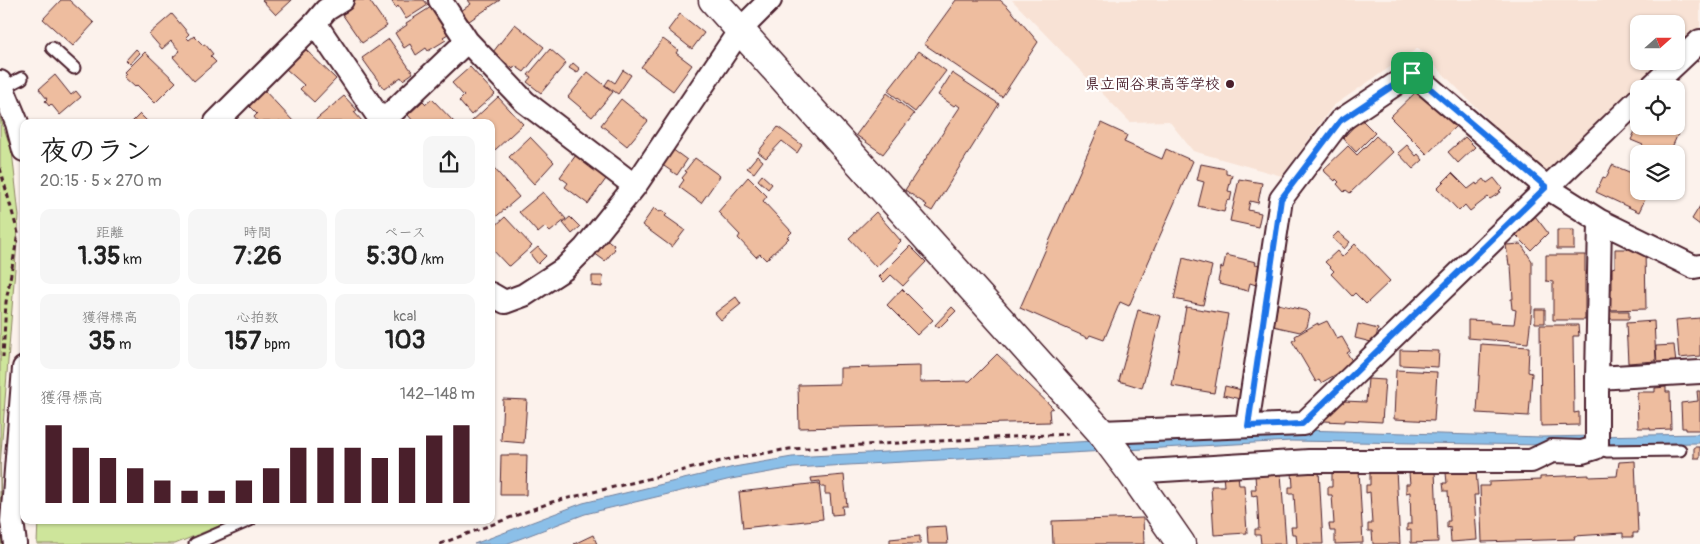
<!DOCTYPE html>
<html lang="ja">
<head>
<meta charset="utf-8">
<style>
  body { margin:0; font-family:Pangolin,"Klee One",sans-serif; background:#f6f6f6; color:#222; height:100vh; display:flex; flex-direction:column; font-size:19px; white-space:nowrap }
  * { box-sizing:border-box; margin:0 }
  p { font-size:16px; color:#767676 }
  .icon { flex:none; width:28px; height:28px; fill:none; stroke:currentColor; stroke-width:2; stroke-linecap:round; stroke-linejoin:round }
  .map { position:relative; flex:1; overflow:hidden }
  .side { position:absolute; left:20px; top:119px; width:475px; height:405px; display:flex; flex-direction:column; background:#fff; border-radius:10px; box-shadow:0 1px 4px #0004 }
  .side>* { flex:none }
  .needle { width:32px; rotate:69deg }
  .fabs { position:absolute; left:1630px; top:15px; display:grid; gap:10px }
  .fabs a { display:grid; place-items:center; width:55px; height:55px; border-radius:10px; background:#fff; box-shadow:0 1px 4px #0004; font-size:25px }
  .pin { position:absolute; display:grid; place-items:center; width:42px; height:42px; color:#fff; margin:-21px; border-radius:10px; box-shadow:0 2px 8px #0006 }
  .round { display:grid; place-items:center; flex:none; width:52px; height:52px; border-radius:10px; background:#f6f6f6 }
  .headline { display:flex; align-items:center; justify-content:space-between; height:85px; padding:0 20px }
  h1 { font-size:28px; font-weight:700; line-height:38px }
  .stats { display:grid; grid-template-columns:repeat(3,1fr); gap:8px; height:85px; padding:5px 20px }
  .stats div { display:grid; align-content:center; border-radius:10px; background:#f6f6f6; text-align:center }
  .stats b { font-size:25px; font-weight:700 }
  .stats small { font-size:14px; font-weight:400 }
  .stats p { font-size:14px }
  .chart { height:140px; padding:10px 20px }
  .chart p { display:flex; justify-content:space-between }
  .chart svg { width:100%; height:90px; margin-top:5px; stroke:#4a1f2b; stroke-width:6 }
  .map>svg:first-child { display:block }
</style>
</head>
<body>
<div class="map">
<svg width="1700" height="544" viewBox="0 0 1700 544">
  <rect width="100%" height="100%" fill="#fcf2ec"/>
  <filter id="ink" filterUnits="userSpaceOnUse"><feTurbulence type="fractalNoise" baseFrequency=".02" numOctaves="2"/><feDisplacementMap in="SourceGraphic" scale="10" xChannelSelector="R" yChannelSelector="G"/><feConvolveMatrix kernelMatrix="1 2 1 2 8 2 1 2 1" color-interpolation-filters="sRGB"/></filter>
  <g filter="url(#ink)">
    <path fill="#f8e2d5" d="M 1012,0 L 1700,0 L 1700,27 L 1676,50 L 1676,24 L 1639,24 L 1639,61 L 1664,61 L 1549,172 L 1538,171 L 1418,48 L 1333,106 L 1282,176 L 1193,151 L 1169,121 L 1130,122 Z"/>
    <path fill="#cee59b" stroke="#8c8263" d="M 0,117 L 12,151 L 19,216 L 0,466 L 2,544 L 0,544 Z
      M 38,520 L 233,520 L 175,544 L 37,544 Z"/>
    <path fill="#8bbfe8" stroke="#717f9c" d="M 1303,430 L 1542,437 L 1700,434 L 1700,443 L 1542,445 L 1291,441 L 793,468 L 731,479 L 585,514 L 506,544 L 474,544 L 583,503 L 734,467 L 792,457 Z"/>
    <path fill="#eebd9f" stroke="#4a1f2b" d="M 61,0 L 69,0 L 94,23 L 73,46 L 43,19 Z
      M 262,0 L 292,0 L 276,15 Z
      M 355,0 L 369,0 L 387,26 L 362,43 L 340,11 Z
      M 391,0 L 424,0 L 428,5 L 406,19 L 398,6 L 396,8 Z
      M 468,0 L 500,0 L 469,21 L 461,11 L 471,4 Z
      M 956,0 L 1000,0 L 1008,7 L 1038,42 L 1002,97 L 924,44 Z
      M 431,7 L 448,34 L 443,37 L 446,40 L 428,51 L 426,48 L 416,55 L 410,44 L 404,48 L 395,33 L 407,25 L 406,23 Z
      M 172,14 L 189,34 L 186,37 L 189,40 L 194,36 L 203,45 L 205,44 L 213,54 L 210,56 L 216,62 L 194,81 L 173,57 L 180,51 L 171,41 L 162,49 L 149,34 Z
      M 680,14 L 704,33 L 692,49 L 668,30 Z
      M 515,24 L 544,47 L 524,72 L 515,66 L 513,69 L 493,52 Z
      M 389,39 L 413,73 L 403,80 L 401,77 L 384,89 L 362,58 Z
      M 663,39 L 678,50 L 676,53 L 692,65 L 673,91 L 641,67 Z
      M 136,49 L 140,53 L 130,64 L 126,60 Z
      M 305,49 L 336,79 L 314,102 L 300,89 L 304,85 L 286,69 Z
      M 550,49 L 566,63 L 541,93 L 527,82 L 531,77 L 528,75 Z
      M 919,51 L 946,71 L 915,112 L 888,91 Z
      M 145,52 L 176,82 L 155,103 L 137,85 L 135,87 L 124,77 L 127,74 L 125,72 Z
      M 573,63 L 580,69 L 577,73 L 569,68 Z
      M 470,67 L 495,94 L 471,115 L 459,101 L 464,96 L 452,83 Z
      M 623,70 L 631,75 L 618,94 L 605,85 L 609,79 L 615,83 Z
      M 588,72 L 613,92 L 592,117 L 568,97 Z
      M 952,73 L 999,104 L 932,211 L 925,207 L 927,205 L 905,190 L 960,107 L 956,104 L 954,106 L 938,95 Z
      M 55,75 L 71,95 L 76,91 L 81,97 L 60,115 L 51,104 L 49,106 L 45,101 L 47,99 L 39,89 Z
      M 263,89 L 294,122 L 258,122 L 254,117 L 257,114 L 247,104 Z
      M 1418,90 L 1442,114 L 1443,112 L 1456,126 L 1427,154 L 1390,117 Z
      M 887,93 L 914,114 L 883,154 L 856,135 Z
      M 344,96 L 357,110 L 354,112 L 363,122 L 313,122 Z
      M 498,97 L 523,124 L 495,150 L 491,145 L 491,122 L 471,122 Z
      M 432,99 L 454,122 L 414,122 L 408,115 L 423,101 L 426,104 Z
      M 621,99 L 648,121 L 627,146 L 601,125 Z
      M 140,114 L 148,122 L 132,122 Z
      M 1361,119 L 1375,133 L 1356,152 L 1343,138 Z
      M 1639,122 L 1639,126 L 1676,126 L 1676,123 L 1682,125 L 1669,154 L 1644,154 L 1640,152 L 1643,145 L 1631,140 Z
      M 1101,123 L 1127,135 L 1124,142 L 1162,159 L 1166,149 L 1193,161 L 1129,306 L 1120,302 L 1104,340 L 1090,335 L 1088,338 L 1020,308 Z
      M 778,127 L 802,145 L 797,153 L 782,141 L 766,158 L 758,152 Z
      M 1376,136 L 1393,152 L 1350,193 L 1346,190 L 1344,192 L 1337,184 L 1339,182 L 1336,179 L 1335,181 L 1325,172 L 1324,169 L 1348,146 L 1357,155 Z
      M 530,137 L 554,162 L 534,184 L 509,157 Z
      M 1465,137 L 1475,147 L 1458,163 L 1448,152 Z
      M 1407,145 L 1416,156 L 1418,154 L 1423,160 L 1413,169 L 1398,153 Z
      M 672,149 L 687,160 L 677,175 L 661,164 Z
      M 576,155 L 606,179 L 588,204 L 565,187 L 568,183 L 560,177 Z
      M 757,156 L 763,161 L 754,173 L 747,168 Z
      M 695,158 L 720,176 L 701,203 L 679,187 L 684,180 L 682,178 L 687,172 L 685,171 Z
      M 1201,164 L 1226,169 L 1226,174 L 1232,175 L 1228,191 L 1232,192 L 1230,201 L 1227,200 L 1224,212 L 1198,206 L 1204,182 L 1197,180 Z
      M 1612,165 L 1639,176 L 1639,191 L 1649,191 L 1639,212 L 1596,192 L 1603,177 L 1606,178 Z
      M 494,168 L 519,197 L 491,221 L 491,170 Z
      M 1452,173 L 1468,189 L 1476,183 L 1477,185 L 1484,179 L 1487,183 L 1494,178 L 1502,188 L 1499,191 L 1501,192 L 1490,199 L 1488,197 L 1470,211 L 1465,205 L 1459,211 L 1437,188 Z
      M 762,175 L 772,184 L 768,189 L 758,180 Z
      M 748,177 L 767,196 L 763,201 L 792,232 L 787,237 L 789,238 L 766,260 L 760,254 L 756,257 L 738,238 L 740,235 L 718,212 Z
      M 1239,179 L 1262,183 L 1258,203 L 1250,201 L 1248,210 L 1261,213 L 1258,227 L 1230,221 Z
      M 543,192 L 566,219 L 550,232 L 545,227 L 538,233 L 519,212 Z
      M 1700,206 L 1700,225 L 1692,219 Z
      M 654,208 L 660,212 L 661,210 L 667,214 L 665,216 L 685,230 L 672,247 L 642,225 Z
      M 876,212 L 901,241 L 897,245 L 898,246 L 876,267 L 849,238 Z
      M 1535,216 L 1548,233 L 1531,250 L 1516,235 Z
      M 505,217 L 532,246 L 511,265 L 508,266 L 491,248 L 491,230 Z
      M 570,217 L 580,227 L 572,234 L 563,223 Z
      M 1557,230 L 1574,230 L 1574,249 L 1557,249 Z
      M 1338,232 L 1350,242 L 1344,249 L 1332,238 Z
      M 605,238 L 614,245 L 613,247 L 615,249 L 605,261 L 594,253 Z
      M 1355,244 L 1390,281 L 1366,304 L 1355,293 L 1352,296 L 1331,274 L 1334,271 L 1325,262 L 1337,251 L 1342,257 Z
      M 1521,244 L 1532,261 L 1532,309 L 1528,343 L 1468,338 L 1468,320 L 1490,321 L 1490,323 L 1514,324 L 1516,310 L 1512,309 L 1511,299 L 1513,299 L 1511,265 L 1509,265 L 1506,245 Z
      M 910,246 L 926,262 L 903,286 L 891,275 L 884,282 L 879,277 Z
      M 538,247 L 546,256 L 538,264 L 530,254 Z
      M 1615,249 L 1645,249 L 1646,309 L 1609,310 L 1609,289 L 1612,289 L 1612,268 L 1615,267 Z
      M 1226,255 L 1256,262 L 1255,264 L 1261,265 L 1256,285 L 1250,283 L 1248,291 L 1219,284 L 1220,282 L 1218,281 L 1221,267 L 1223,268 Z
      M 1546,255 L 1585,255 L 1585,320 L 1553,320 L 1553,282 L 1546,281 Z
      M 1183,258 L 1212,266 L 1203,305 L 1174,299 Z
      M 592,276 L 603,276 L 602,287 L 592,286 Z
      M 902,289 L 933,320 L 917,335 L 887,305 Z
      M 736,297 L 741,304 L 721,320 L 715,313 Z
      M 1278,304 L 1307,311 L 1310,314 L 1307,327 L 1300,332 L 1273,326 Z
      M 952,307 L 956,311 L 939,328 L 935,325 Z
      M 1186,307 L 1228,314 L 1214,393 L 1172,386 Z
      M 1535,309 L 1545,309 L 1545,323 L 1535,323 Z
      M 1138,310 L 1161,316 L 1142,388 L 1119,381 Z
      M 1609,311 L 1629,311 L 1629,319 L 1609,319 Z
      M 1700,318 L 1700,356 L 1679,358 L 1676,320 Z
      M 1327,321 L 1337,339 L 1342,337 L 1350,351 L 1347,353 L 1354,364 L 1321,383 L 1319,380 L 1316,382 L 1292,341 L 1296,339 L 1295,336 L 1318,323 L 1318,325 Z
      M 1654,321 L 1656,361 L 1628,363 L 1626,323 Z
      M 1358,324 L 1378,329 L 1375,343 L 1355,338 Z
      M 1540,325 L 1578,325 L 1579,336 L 1573,336 L 1574,413 L 1579,412 L 1579,425 L 1541,426 Z
      M 1481,344 L 1529,347 L 1528,372 L 1532,373 L 1529,416 L 1477,413 Z
      M 1674,345 L 1676,364 L 1657,365 L 1656,346 Z
      M 1400,350 L 1439,351 L 1438,367 L 1400,365 Z
      M 997,354 L 1053,408 L 1049,410 L 1050,422 L 799,428 L 798,385 L 840,384 L 840,368 L 920,366 L 920,382 L 970,381 Z
      M 1396,370 L 1437,372 L 1434,421 L 1394,419 Z
      M 1368,379 L 1385,380 L 1382,422 L 1345,420 L 1345,422 L 1324,421 L 1344,401 L 1366,402 Z
      M 1225,386 L 1242,390 L 1240,399 L 1223,395 Z
      M 1666,387 L 1666,392 L 1670,392 L 1671,429 L 1650,430 L 1650,428 L 1638,428 L 1637,392 L 1655,392 L 1655,388 Z
      M 1697,391 L 1700,391 L 1700,430 L 1686,430 L 1686,428 L 1682,428 L 1681,403 L 1698,401 Z
      M 503,399 L 527,400 L 524,443 L 501,441 Z
      M 1694,447 L 1700,447 L 1700,458 L 1694,458 Z
      M 501,455 L 527,455 L 526,495 L 500,495 Z
      M 1635,461 L 1638,533 L 1633,533 L 1633,537 L 1623,537 L 1623,533 L 1574,536 L 1575,539 L 1482,542 L 1480,486 L 1489,486 L 1489,482 L 1540,480 L 1540,477 L 1589,475 L 1589,477 L 1617,476 L 1619,462 Z
      M 1319,470 L 1323,544 L 1297,544 L 1296,534 L 1292,534 L 1291,527 L 1296,527 L 1294,494 L 1289,494 L 1289,487 L 1293,487 L 1292,472 Z
      M 1359,470 L 1363,543 L 1335,544 L 1335,531 L 1330,531 L 1329,524 L 1334,524 L 1332,495 L 1328,495 L 1328,487 L 1332,487 L 1332,471 Z
      M 1396,470 L 1400,544 L 1373,544 L 1372,531 L 1368,531 L 1368,524 L 1372,524 L 1370,492 L 1366,493 L 1366,485 L 1370,485 L 1370,472 Z
      M 1435,471 L 1438,542 L 1411,543 L 1411,530 L 1407,531 L 1407,524 L 1411,524 L 1410,492 L 1406,493 L 1406,484 L 1410,484 L 1409,473 Z
      M 1476,471 L 1478,495 L 1474,495 L 1477,540 L 1451,542 L 1450,527 L 1447,528 L 1447,521 L 1450,521 L 1448,491 L 1444,491 L 1443,483 L 1447,483 L 1446,473 Z
      M 1281,473 L 1286,544 L 1261,544 L 1260,535 L 1255,535 L 1255,529 L 1259,529 L 1257,495 L 1252,496 L 1251,489 L 1256,489 L 1255,475 Z
      M 1238,474 L 1239,485 L 1244,485 L 1247,533 L 1214,535 L 1211,486 L 1224,486 L 1223,475 Z
      M 844,475 L 847,506 L 842,506 L 843,514 L 832,515 L 830,494 L 825,494 L 825,487 L 821,487 L 820,481 L 812,482 L 811,478 Z
      M 819,483 L 823,519 L 743,528 L 739,492 Z
      M 1143,518 L 1144,544 L 1053,544 L 1052,521 Z
      M 946,526 L 948,544 L 928,544 L 927,527 Z
      M 593,535 L 597,544 L 574,544 Z
      M 920,536 L 920,544 L 890,544 L 890,539 Z"/>
    <g fill="none" stroke-linecap="round" stroke-linejoin="round">
      <g stroke="#4a1f2b" stroke-width="15">
        <path id="service" d="M 52,48 L 74,68
          M 3,88 L 22,78
          M 1595,448 L 1607,451 L 1680,450
          M 195,544 L 250,520"/>
      </g>
      <g stroke="#4a1f2b" stroke-width="26">
        <path id="minor" d="M 342,0 L 326,10 L 315,23 L 382,122
          M 440,0 L 467,41 L 525,102 L 635,186
          M 0,82 L 17,123 L 24,150
          M 1649,89 L 1700,41
          M 216,122 L 315,23
          M 382,122 L 467,41
          M 1600,221 L 1694,267 L 1700,266
          M 491,294 L 505,302 L 524,295 L 564,269 L 585,248 L 635,186 L 740,30 L 770,0
          M 1247,426 L 1281,199 L 1340,121 L 1412,73 L 1546,187 L 1600,221 L 1597,378 L 1700,372
          M 1101,432 L 1303,424 L 1639,99
          M 1131,472 L 1309,461 L 1531,461 L 1552,451 L 1582,452 L 1595,448 L 1597,444 L 1597,378
          M 15,544 L 12,521 L 24,368"/>
      </g>
      <g stroke="#4a1f2b" stroke-width="31">
        <path id="tertiary" d="M 713,0 L 1101,432 L 1131,472 L 1181,544"/>
      </g>
      <path stroke="#4a1f2b" stroke-width="3" stroke-dasharray="5 4" stroke-linecap="butt" d="M 0,168 L 18,233 L 6,302 L 3,357
        M 440,544 L 552,502 L 730,459 L 789,449 L 1068,434"/>
      <use href="#service" stroke="#fff" stroke-width="11"/>
      <use href="#minor" stroke="#fff" stroke-width="22"/>
      <use href="#tertiary" stroke="#fff" stroke-width="28"/>
    </g>
  </g>
  <g fill="none" stroke-linecap="round" stroke-linejoin="round" filter="url(#ink)">
    <g stroke="#fff" stroke-width="10">
      <path id="route" d="M 1412,73 L 1546,187 L 1302,424 L 1248,426 L 1281,199 L 1340,121 Z"/>
    </g>
    <use href="#route" stroke="#1a73e8" stroke-width="6"/>
  </g>
  <circle fill="#4a1f2b" stroke="#fff" stroke-width="2" cx="1230" cy="84" r="5"/>
  <g text-anchor="middle" stroke-width="4.5" stroke-linejoin="round" paint-order="stroke">
    <g font-size="15" font-weight="bold" fill="#4a1f2b" stroke="#fff" text-anchor="end">
      <text x="1220" y="89">県立岡谷東高等学校</text>
    </g>
  </g>
</svg>
<div class="fabs">
<a><svg class="needle" viewBox="-14 -14 28 28"><path d="M0-13l5 13h-10z" fill="#e53935"/><path d="M0 13l5-13h-10z" fill="#767676"/></svg></a>
<a><svg class="icon" aria-label="locate" viewBox="0 0 24 24"><circle cx="12" cy="12" r="6"/><path d="M12 2v4M12 18v4M2 12h4M18 12h4"/></svg></a>
<a><svg class="icon" aria-label="layers" viewBox="0 0 24 24"><path d="M12 4l9 5-9 5-9-5zM3 14l9 5 9-5"/></svg></a>
</div>
<div class="pin" style="left:1412px;top:73px;background:#1e9e55"><svg class="icon" aria-label="arrive" viewBox="0 0 24 24"><path d="M6 21V4h12l-3 4 3 4H6"/></svg></div>
<section class="side">
<div class="headline"><div><h1>夜のラン</h1><p>20:15 · 5 × 270 m</p></div><a class="round"><svg class="icon" aria-label="share" viewBox="0 0 24 24"><path d="M12 15V3M7 8l5-5 5 5M5 13v7h14v-7"/></svg></a></div>
<div class="stats">
<div><p>距離</p><b>1.35<small> km</small></b></div>
<div><p>時間</p><b>7:26</b></div>
<div><p>ペース</p><b>5:30<small> /km</small></b></div>
</div>
<div class="stats">
<div><p>獲得標高</p><b>35<small> m</small></b></div>
<div><p>心拍数</p><b>157<small> bpm</small></b></div>
<div><p>kcal</p><b>103</b></div>
</div>
<div class="chart"><p><span>獲得標高</span>142–148 m</p>
<svg viewBox="0 0 160 44" preserveAspectRatio="none"><path d="M5 44V6M15 44V17M25 44V22M35 44V27M45 44V33M55 44V38M65 44V38M75 44V33M85 44V27M95 44V17M105 44V17M115 44V17M125 44V22M135 44V17M145 44V11M155 44V6"/></svg>
</div>
</section>
</div>
</body>
</html>
